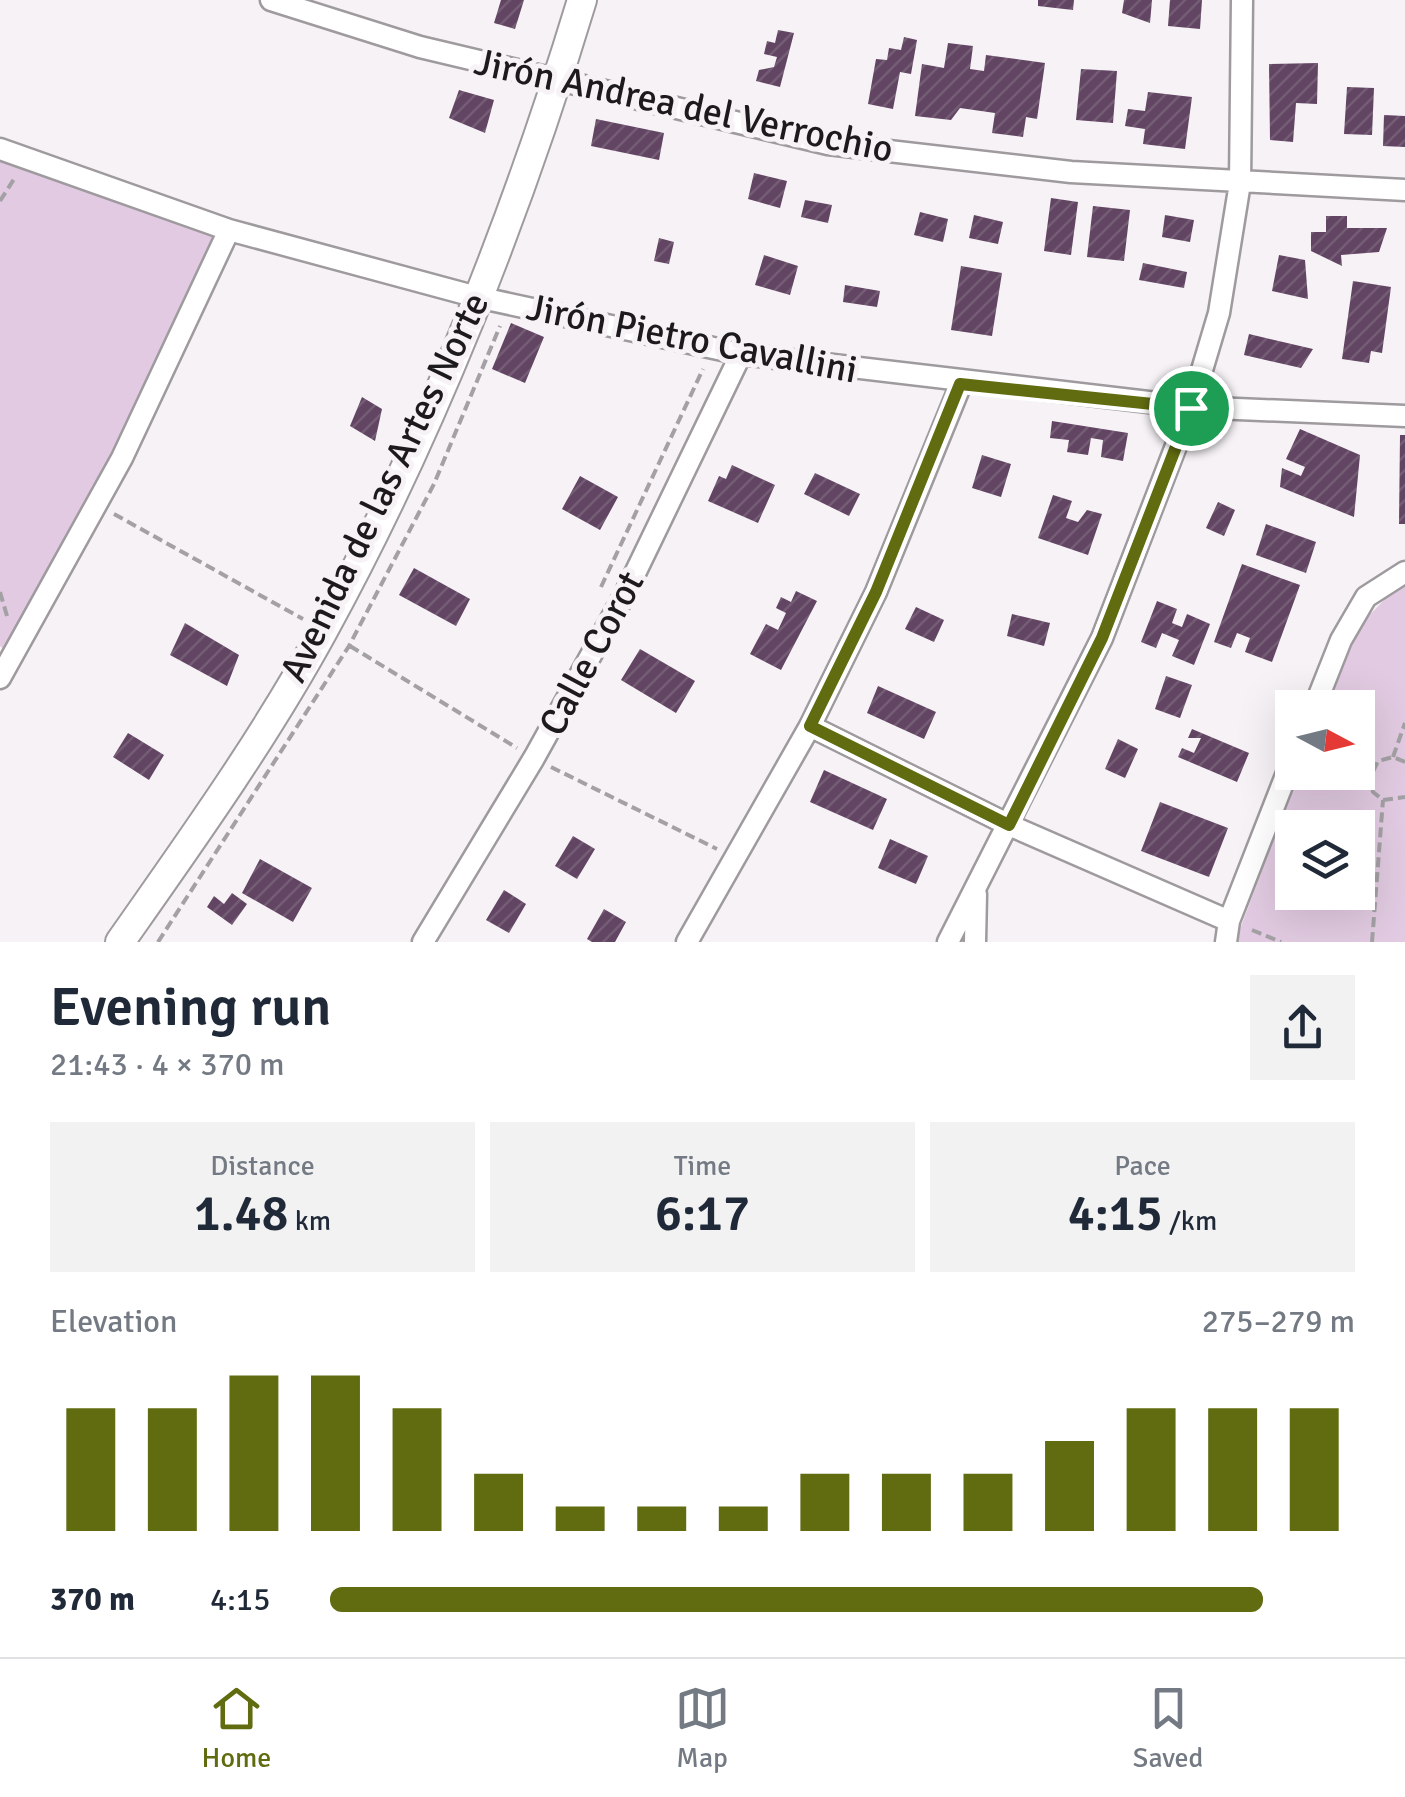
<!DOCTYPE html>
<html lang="en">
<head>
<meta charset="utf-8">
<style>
  body { margin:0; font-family:Signika,sans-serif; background:#f2f2f3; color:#1f2937; height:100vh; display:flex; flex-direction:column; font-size:38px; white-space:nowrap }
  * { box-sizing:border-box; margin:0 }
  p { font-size:32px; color:#747a83 }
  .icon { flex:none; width:55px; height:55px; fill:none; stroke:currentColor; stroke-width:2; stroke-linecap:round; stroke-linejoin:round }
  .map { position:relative; height:942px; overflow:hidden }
  .details { display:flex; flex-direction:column; background:#fff; flex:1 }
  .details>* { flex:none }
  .needle { width:65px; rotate:97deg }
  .buttons { position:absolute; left:1275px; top:690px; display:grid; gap:20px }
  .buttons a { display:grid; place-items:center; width:100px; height:100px; border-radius:0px; background:#fff; box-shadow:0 10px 40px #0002; font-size:50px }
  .pin { position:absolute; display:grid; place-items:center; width:85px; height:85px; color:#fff; margin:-42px; border:5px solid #fff; border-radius:50%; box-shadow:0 2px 10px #0007 }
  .round { display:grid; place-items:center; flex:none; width:105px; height:105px; border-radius:0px; background:#f2f2f3 }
  .overview { display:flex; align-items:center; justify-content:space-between; height:170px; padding:0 50px }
  h1 { font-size:55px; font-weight:600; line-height:75px }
  .stats { display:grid; grid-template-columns:repeat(3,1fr); gap:15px; height:170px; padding:10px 50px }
  .stats div { display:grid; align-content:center; border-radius:0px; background:#f2f2f3; text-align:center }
  .stats b { font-size:50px; font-weight:600 }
  .stats small { font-size:28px; font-weight:400 }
  .stats p { font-size:28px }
  .chart { height:280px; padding:20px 50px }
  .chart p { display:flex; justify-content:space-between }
  .chart svg { width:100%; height:180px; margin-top:10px; stroke:#616b10; stroke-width:6 }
  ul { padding:0 50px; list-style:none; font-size:32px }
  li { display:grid; grid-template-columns:160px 120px 1fr; align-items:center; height:75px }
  li i { height:25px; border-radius:12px; background:#616b10 }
  .menu { display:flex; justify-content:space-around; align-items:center; height:140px; border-top:2px solid #e0e1e3; background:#fff; font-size:28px; color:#747a83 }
  .menu a { display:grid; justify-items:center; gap:5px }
  .menu .current { color:#616b10 }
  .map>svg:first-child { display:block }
</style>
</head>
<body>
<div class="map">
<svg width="1405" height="942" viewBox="0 0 1405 942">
  <defs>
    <pattern id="building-hatch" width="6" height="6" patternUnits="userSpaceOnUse" patternTransform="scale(2.5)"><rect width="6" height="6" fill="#624562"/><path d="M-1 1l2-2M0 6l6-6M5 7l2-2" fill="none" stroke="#745c74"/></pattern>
  </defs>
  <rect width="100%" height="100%" fill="#f6f2f6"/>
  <path fill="#e2cbe2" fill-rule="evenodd" d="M 0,149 L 229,230 L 14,658 L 0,646 Z
    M 1405,578 L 1405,942 L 1235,942 L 1299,773 L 1358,772 L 1358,708 L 1325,707 L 1362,623 ZM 1292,828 L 1358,828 L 1358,892 L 1292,892 Z"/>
  <path fill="url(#building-hatch)" d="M 501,0 L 524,0 L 515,29 L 494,23 Z
    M 1038,0 L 1074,0 L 1073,10 L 1038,6 Z
    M 1124,0 L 1152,0 L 1150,23 L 1122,13 Z
    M 1170,0 L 1202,0 L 1200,29 L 1168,26 Z
    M 778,30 L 794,33 L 780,87 L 756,81 L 759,70 L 774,67 L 777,57 L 764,54 L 767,41 L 775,43 Z
    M 904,37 L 917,40 L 911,74 L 900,72 L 893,109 L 868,104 L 876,59 L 887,60 L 889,48 L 901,50 Z
    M 948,43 L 973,46 L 970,69 L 984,71 L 986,55 L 1045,63 L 1037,119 L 1026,117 L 1023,137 L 992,133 L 995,113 L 960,108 L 951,120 L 915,116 L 922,64 L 944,68 Z
    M 1318,63 L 1317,104 L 1296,103 L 1293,142 L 1270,140 L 1269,64 Z
    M 1081,69 L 1117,71 L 1113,123 L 1076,120 Z
    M 1347,87 L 1374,88 L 1372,135 L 1344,134 Z
    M 459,90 L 494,100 L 485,133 L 449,118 Z
    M 1148,92 L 1192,97 L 1185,149 L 1143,144 L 1145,129 L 1125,126 L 1128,109 L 1145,111 Z
    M 1384,115 L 1405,116 L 1405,147 L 1383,146 Z
    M 596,119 L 664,133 L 659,160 L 591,146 Z
    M 754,173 L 787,181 L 780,208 L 748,199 Z
    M 1051,198 L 1078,202 L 1071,255 L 1044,251 Z
    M 805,200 L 832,205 L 828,223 L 801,217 Z
    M 1093,206 L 1130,210 L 1124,261 L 1087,257 Z
    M 920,212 L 948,219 L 943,242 L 914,235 Z
    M 974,215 L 1003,222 L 998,244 L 969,238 Z
    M 1165,215 L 1194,220 L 1190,242 L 1162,237 Z
    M 1326,216 L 1347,216 L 1347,228 L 1387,228 L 1379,252 L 1341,255 L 1342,266 L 1311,251 L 1311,232 L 1326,232 Z
    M 659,238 L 674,242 L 669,264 L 654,261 Z
    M 764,255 L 798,266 L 790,295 L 755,285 Z
    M 1279,255 L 1305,260 L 1308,299 L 1272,291 Z
    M 1143,263 L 1187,272 L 1184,288 L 1139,280 Z
    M 961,266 L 1002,273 L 992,336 L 951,330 Z
    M 1353,281 L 1391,287 L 1382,353 L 1371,351 L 1369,363 L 1342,359 Z
    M 845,285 L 880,291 L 877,307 L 843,302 Z
    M 511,323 L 544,337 L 525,383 L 492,369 Z
    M 1249,334 L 1313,349 L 1301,368 L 1244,355 Z
    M 362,397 L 382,409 L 375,441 L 350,426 Z
    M 1052,421 L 1128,433 L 1123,461 L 1101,457 L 1103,440 L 1091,438 L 1088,455 L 1067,452 L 1069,440 L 1050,438 Z
    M 1300,429 L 1360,455 L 1354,517 L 1280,487 L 1282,468 L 1301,476 L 1305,467 L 1286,459 Z
    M 1400,435 L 1405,435 L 1405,524 L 1399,524 Z
    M 982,455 L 1011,464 L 1001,497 L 972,488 Z
    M 732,465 L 775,485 L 758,523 L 708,501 L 719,476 L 726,479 Z
    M 815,473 L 860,494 L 849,516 L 804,494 Z
    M 580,476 L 618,497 L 600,530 L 562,509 Z
    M 1053,495 L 1072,501 L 1066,518 L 1078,522 L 1087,510 L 1102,514 L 1088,555 L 1038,538 Z
    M 1218,502 L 1235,510 L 1224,536 L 1206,528 Z
    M 1266,524 L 1316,542 L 1306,573 L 1256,555 Z
    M 1242,564 L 1300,585 L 1272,662 L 1245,652 L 1250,638 L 1237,633 L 1231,648 L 1214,642 Z
    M 414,568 L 470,599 L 456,626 L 399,595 Z
    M 796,591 L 817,601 L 781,670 L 750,654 L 766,624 L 778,630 L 786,613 L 776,608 L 781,597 L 791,602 Z
    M 1157,601 L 1177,609 L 1172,623 L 1182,627 L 1187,614 L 1210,624 L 1194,665 L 1172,656 L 1179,640 L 1162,633 L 1156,648 L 1141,642 Z
    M 916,607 L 944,620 L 934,642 L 905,629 Z
    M 1012,614 L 1050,623 L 1044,646 L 1007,636 Z
    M 185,623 L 239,655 L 227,686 L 170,655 Z
    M 640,649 L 695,681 L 676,713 L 621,680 Z
    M 1166,676 L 1192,685 L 1180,718 L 1155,709 Z
    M 878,686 L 936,712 L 924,739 L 867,713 Z
    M 1192,729 L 1249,753 L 1237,782 L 1178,757 L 1182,748 L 1194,753 L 1201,738 L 1188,738 Z
    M 128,733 L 164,755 L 149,780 L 113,757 Z
    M 1118,739 L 1138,749 L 1125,778 L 1105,769 Z
    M 824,770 L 887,799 L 873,830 L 810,802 Z
    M 1160,802 L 1228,828 L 1209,877 L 1141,851 Z
    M 573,836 L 595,849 L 577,879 L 555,866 Z
    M 890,839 L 928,856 L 916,884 L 878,868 Z
    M 260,859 L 312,888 L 293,922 L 242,893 Z
    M 504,890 L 526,904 L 509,933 L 486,920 Z
    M 232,893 L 247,904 L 232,925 L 207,907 L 214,896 L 224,904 Z
    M 604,909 L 626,922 L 615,942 L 592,942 L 587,939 Z"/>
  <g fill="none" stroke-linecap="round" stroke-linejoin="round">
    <g stroke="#9e9a9e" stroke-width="25">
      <path id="street" d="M 271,0 L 420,47 L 828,144 L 1071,172 L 1405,190
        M 0,149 L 229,230 L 477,297 L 741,354 L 1191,407 L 1405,416
        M 0,678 L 122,458 L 229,230
        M 1314,708 L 1341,640 L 1366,597 L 1405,572
        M 810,726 L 1009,825 L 1229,921
        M 423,942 L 534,758 L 626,592 L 741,354
        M 687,942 L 810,726 L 876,592 L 961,384
        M 948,942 L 1102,638 L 1191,407 L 1219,313 L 1240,183 L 1242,0
        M 975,942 L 976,894
        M 1226,942 L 1229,921 L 1292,760"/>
    </g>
    <g stroke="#9e9a9e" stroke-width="32">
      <path id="secondary" d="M 120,942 C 191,841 264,739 323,631 C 430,436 518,212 582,0"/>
    </g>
    <path stroke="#a4a1a4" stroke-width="4" stroke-dasharray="10 5" stroke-linecap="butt" d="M 0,201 L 16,176
      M 114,514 L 303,619
      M 601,587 L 703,369
      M 0,592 L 7,616
      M 350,646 L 517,748
      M 1393,757 L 1405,723
      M 1405,762 L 1393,757 L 1378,761 L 1369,780 L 1373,792 L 1383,800 L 1405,797
      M 551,767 L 717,849
      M 1358,770 L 1369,774
      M 1252,930 L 1281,942
      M 158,942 L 349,646 L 434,484 L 500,326
      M 1372,942 L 1383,800"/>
    <use href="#street" stroke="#fff" stroke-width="20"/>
    <use href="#secondary" stroke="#fff" stroke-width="28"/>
  </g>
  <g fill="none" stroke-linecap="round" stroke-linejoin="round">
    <g stroke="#fff" stroke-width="20">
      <path id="route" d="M 960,384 L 1191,408 L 1102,638 L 1009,825 L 810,726 L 876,592 Z"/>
    </g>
    <use href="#route" stroke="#616b10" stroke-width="12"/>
  </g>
  <g text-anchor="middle" stroke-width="10" stroke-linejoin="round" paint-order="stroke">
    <g font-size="38" fill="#1c1a1c" stroke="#f6f2f6">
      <text transform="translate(684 105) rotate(12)" y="13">Jirón Andrea del Verrochio</text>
      <text transform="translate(692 338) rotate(11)" y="13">Jirón Pietro Cavallini</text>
      <text transform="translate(384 487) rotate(-64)" y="13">Avenida de las Artes Norte</text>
      <text transform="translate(591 653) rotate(-62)" y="13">Calle Corot</text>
    </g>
  </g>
</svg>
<div class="buttons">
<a><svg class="needle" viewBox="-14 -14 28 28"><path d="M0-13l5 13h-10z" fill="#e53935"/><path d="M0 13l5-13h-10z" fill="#747a83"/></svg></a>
<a><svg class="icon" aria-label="layers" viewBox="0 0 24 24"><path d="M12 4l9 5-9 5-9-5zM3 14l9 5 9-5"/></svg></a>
</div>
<div class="pin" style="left:1191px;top:408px;background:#1e9e55"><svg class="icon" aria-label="arrive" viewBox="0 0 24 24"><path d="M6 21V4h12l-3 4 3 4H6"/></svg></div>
</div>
<section class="details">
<div class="overview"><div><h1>Evening run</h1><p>21:43 · 4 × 370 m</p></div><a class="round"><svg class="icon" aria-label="share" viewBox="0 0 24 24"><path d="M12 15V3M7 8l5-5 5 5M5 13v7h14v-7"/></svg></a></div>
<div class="stats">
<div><p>Distance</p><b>1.48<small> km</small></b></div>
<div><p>Time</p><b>6:17</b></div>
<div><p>Pace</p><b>4:15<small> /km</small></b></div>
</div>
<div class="chart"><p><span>Elevation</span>275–279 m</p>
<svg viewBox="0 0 160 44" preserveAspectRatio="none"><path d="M5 44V14M15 44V14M25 44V6M35 44V6M45 44V14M55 44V30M65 44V38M75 44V38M85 44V38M95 44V30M105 44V30M115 44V30M125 44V22M135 44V14M145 44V14M155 44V14"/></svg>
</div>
<ul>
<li><b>370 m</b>4:15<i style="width:91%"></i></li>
</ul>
</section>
<nav class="menu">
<a class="current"><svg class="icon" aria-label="home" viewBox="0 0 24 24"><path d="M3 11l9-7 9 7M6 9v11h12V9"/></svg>Home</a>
<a><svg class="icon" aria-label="map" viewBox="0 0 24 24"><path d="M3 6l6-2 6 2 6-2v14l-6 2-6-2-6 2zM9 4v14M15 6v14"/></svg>Map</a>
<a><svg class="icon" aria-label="saved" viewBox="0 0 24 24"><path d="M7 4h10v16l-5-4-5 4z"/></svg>Saved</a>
</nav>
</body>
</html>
